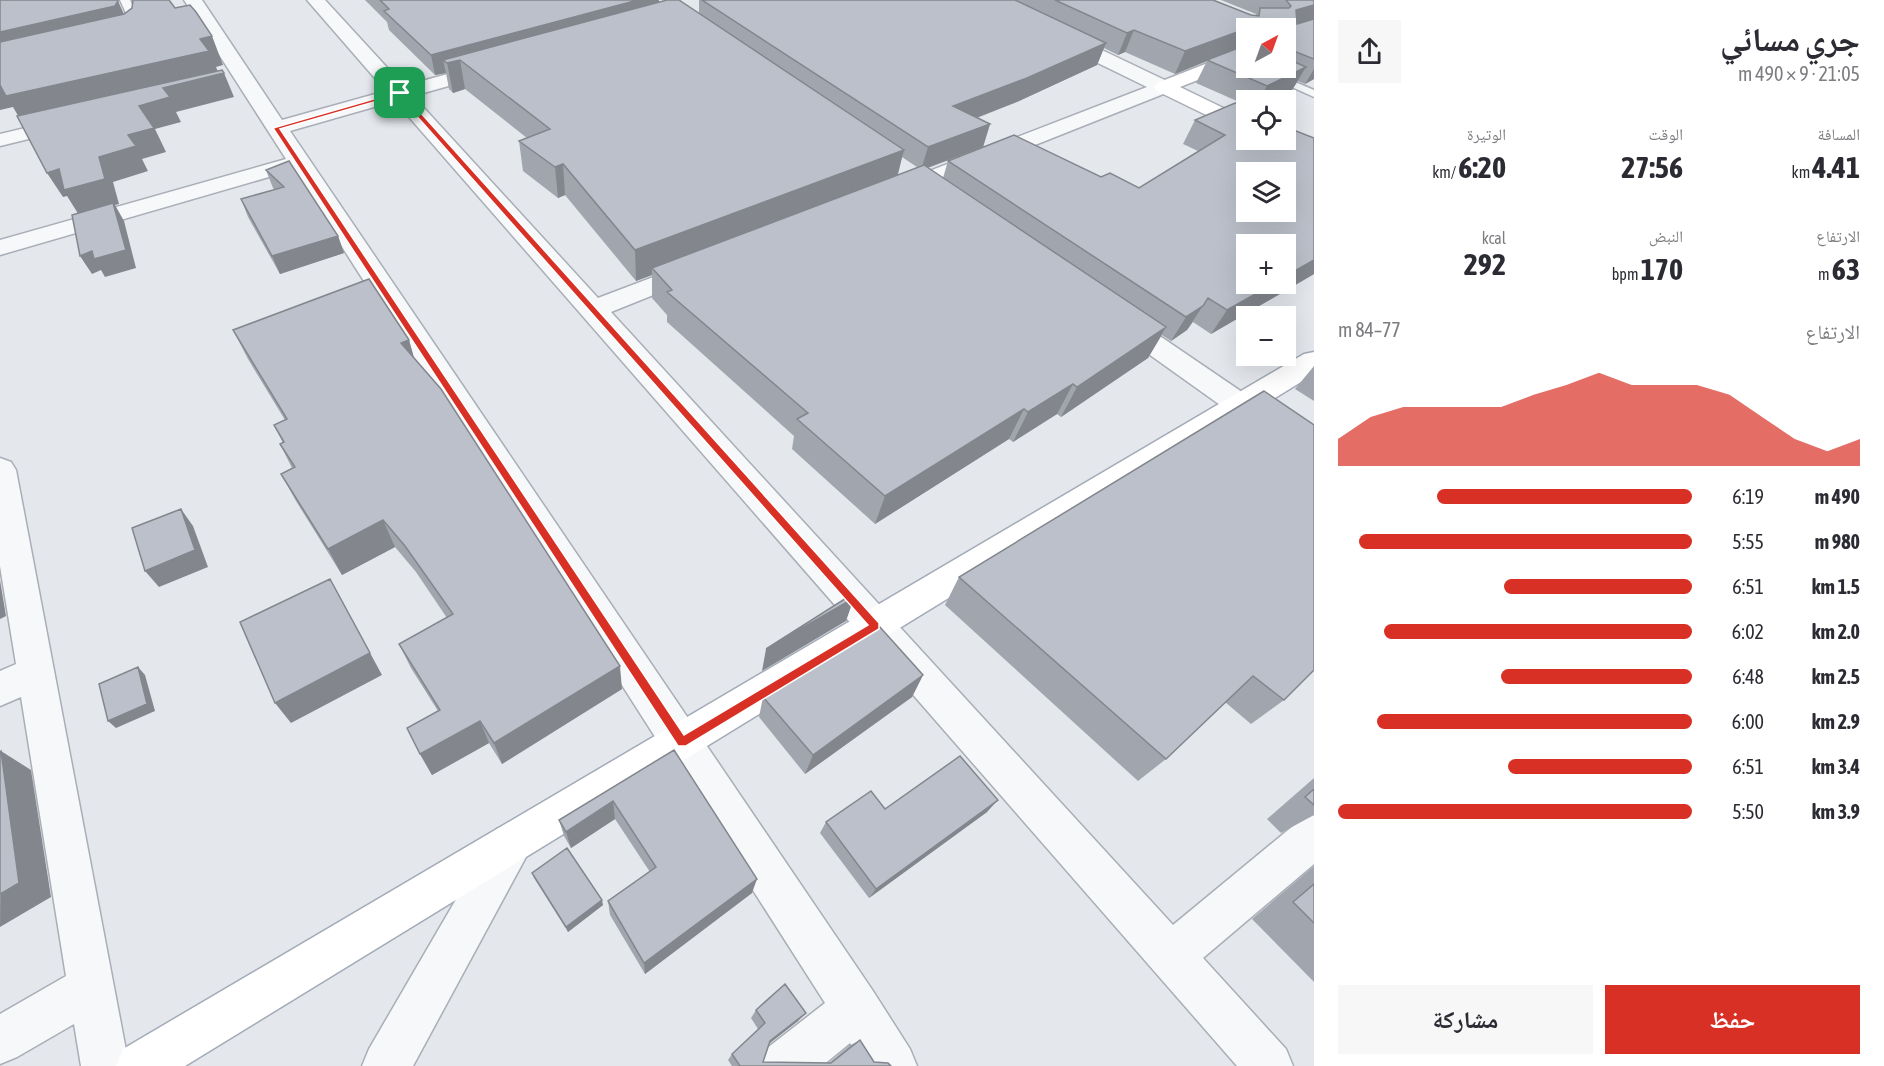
<!DOCTYPE html>
<html lang="ar">
<head>
<meta charset="utf-8">
<style>
  body { margin:0; font-family:"Asap Condensed","Noto Naskh Arabic",sans-serif; background:#f7f7f7; color:#2b2b33; direction:rtl; height:100vh; display:flex; flex-direction:column; font-size:22px; white-space:nowrap }
  * { box-sizing:border-box; margin:0 }
  p { font-size:20px; color:#7c7c81 }
  .icon { flex:none; width:33px; height:33px; fill:none; stroke:currentColor; stroke-width:2; stroke-linecap:round; stroke-linejoin:round }
  .map { position:relative; flex:1; overflow:hidden; direction:ltr }
  .details { display:flex; flex-direction:column; background:#fff; width:570px }
  .details>* { flex:none }
  .needle { width:39px; rotate:41deg }
  .tools { position:absolute; left:1236px; top:18px; display:grid; gap:12px }
  .tools a { display:grid; place-items:center; width:60px; height:60px; border-radius:0px; background:#fff; box-shadow:0 6px 24px #0002; font-size:30px }
  .pin { position:absolute; display:grid; place-items:center; width:51px; height:51px; color:#fff; margin:-26px; border-radius:12px; box-shadow:0 3px 9px #0006 }
  .round { display:grid; place-items:center; flex:none; width:63px; height:63px; border-radius:0px; background:#f7f7f7 }
  .overview { display:flex; align-items:center; justify-content:space-between; height:102px; padding:0 24px }
  h1 { font-size:33px; font-weight:700; line-height:45px }
  .metrics { display:grid; grid-template-columns:repeat(3,1fr); gap:9px; height:102px; padding:6px 24px }
  .metrics div { display:grid; align-content:center }
  .metrics b { font-size:30px; font-weight:700 }
  .metrics small { font-size:16px; font-weight:400 }
  .metrics p { font-size:16px }
  .chart { height:168px; padding:12px 24px }
  .chart p { display:flex; justify-content:space-between }
  .chart svg { width:100%; height:108px; margin-top:6px; fill:#d93025; opacity:.7 }
  .primary-button { display:flex; gap:12px; margin-top:auto; padding:12px 24px }
  .primary-button a { flex:1; height:69px; border-radius:0px; background:#d93025; color:#fff; font-size:24px; font-weight:700; line-height:69px; text-align:center }
  .primary-button a+a { background:#f7f7f7; color:#2b2b33 }
  ul { padding:0 24px; list-style:none; font-size:20px }
  li { display:grid; grid-template-columns:96px 72px 1fr; align-items:center; height:45px }
  li i { height:15px; border-radius:8px; background:#d93025 }
  main { display:flex; flex:1; min-height:0 }
  .map>svg:first-child { display:block }
</style>
</head>
<body>
<main>
<section class="details">
<div class="overview"><div><h1>جري مسائي</h1><p>21:05 · 9 × 490 m</p></div><a class="round"><svg class="icon" aria-label="share" viewBox="0 0 24 24"><path d="M12 15V3M7 8l5-5 5 5M5 13v7h14v-7"/></svg></a></div>
<div class="metrics">
<div><p>المسافة</p><b>4.41<small> km</small></b></div>
<div><p>الوقت</p><b>27:56</b></div>
<div><p>الوتيرة</p><b>6:20<small> /km</small></b></div>
</div>
<div class="metrics">
<div><p>الارتفاع</p><b>63<small> m</small></b></div>
<div><p>النبض</p><b>170<small> bpm</small></b></div>
<div><p>kcal</p><b>292</b></div>
</div>
<div class="chart"><p><span>الارتفاع</span>77–84 m</p>
<svg viewBox="0 0 160 44" preserveAspectRatio="none"><path d="M0 44V33L10 24L20 20L30 20L40 20L50 20L60 15L70 11L80 6L90 11L100 11L110 11L120 15L130 24L140 33L150 38L160 33V44z"/></svg>
</div>
<ul>
<li><b>490 m</b>6:19<i style="width:72%"></i></li>
<li><b>980 m</b>5:55<i style="width:94%"></i></li>
<li><b>1.5 km</b>6:51<i style="width:53%"></i></li>
<li><b>2.0 km</b>6:02<i style="width:87%"></i></li>
<li><b>2.5 km</b>6:48<i style="width:54%"></i></li>
<li><b>2.9 km</b>6:00<i style="width:89%"></i></li>
<li><b>3.4 km</b>6:51<i style="width:52%"></i></li>
<li><b>3.9 km</b>5:50<i style="width:100%"></i></li>
</ul>
<div class="primary-button"><a>حفظ</a><a>مشاركة</a></div>
</section>
<div class="map">
<svg width="1314" height="1066" viewBox="0 0 1314 1066">
  <rect width="100%" height="100%" fill="#e4e7ec"/>
  <g fill="none" stroke-linecap="round" stroke-linejoin="round">
    <g stroke="#a9aeb7" stroke-width="3">
      <path id="lane" d="M 120,0 L 130,0 L 144,31 L 143,33 L 134,31 Z
        M 1249,68 L 1262,68 L 1314,90 L 1314,97 Z"/>
    </g>
    <g stroke="#a9aeb7" stroke-width="3">
      <path id="street" d="M 184,0 L 202,0 L 282,120 L 386,91 L 307,0 L 325,0 L 404,86 L 491,62 L 498,64 L 501,68 L 498,72 L 413,96 L 598,298 L 685,265 L 694,262 L 703,265 L 707,270 L 703,275 L 611,312 L 1173,925 L 1299,821 L 1314,815 L 1314,864 L 1203,958 L 1286,1049 L 1293,1066 L 1237,1066 L 395,101 L 290,131 L 873,991 L 910,1049 L 917,1066 L 865,1066 L 850,1043 L 822,1066 L 759,1066 L 766,1049 L 825,1003 L 293,170 L 0,255 L 0,240 L 286,159 Z
        M 974,0 L 997,0 L 1171,83 L 1174,87 L 1171,91 L 904,197 L 896,199 L 888,197 L 885,192 L 888,187 L 1147,87 L 977,4 Z
        M 71,117 L 78,119 L 81,123 L 78,127 L 0,146 L 0,134 Z
        M 1117,310 L 1126,313 L 1314,441 L 1314,467 L 1303,464 L 1108,325 L 1104,319 L 1108,313 Z
        M 0,458 L 11,462 L 16,470 L 129,1066 L 81,1066 L 74,1024 L 17,1057 L 0,1064 L 0,1014 L 66,976 L 21,697 L 0,706 L 0,671 L 16,664 L 0,566 Z
        M 512,823 L 527,829 L 533,844 L 413,1066 L 362,1066 L 369,1049 L 497,829 Z"/>
    </g>
    <g stroke="#a9aeb7" stroke-width="3">
      <path id="secondary" d="M 1246,48 L 1246,61 L 1180,87 L 1246,119 L 1246,133 L 1239,131 L 1157,91 L 1154,87 L 1157,83 Z"/>
    </g>
    <g stroke="#a3abb8" stroke-width="3">
      <path id="primary" d="M 1314,352 L 1314,374 L 185,1066 L 116,1066 L 123,1049 L 1304,354 Z"/>
    </g>
    <use href="#lane" fill="#f7f8fa" fill-rule="evenodd"/>
    <use href="#street" fill="#f7f8fa" fill-rule="evenodd"/>
    <use href="#secondary" fill="#fff" fill-rule="evenodd"/>
    <use href="#primary" fill="#fff" fill-rule="evenodd"/>
  </g>
  <path fill="#a1a5ae" fill-rule="evenodd" d="M 365,0 L 659,0 L 659,2 L 699,13 L 699,0 L 1213,0 L 1251,15 L 1256,16 L 1256,14 L 1221,0 L 1314,0 L 1314,79 L 1305,84 L 1298,81 L 1292,90 L 1271,100 L 1246,100 L 1246,105 L 1196,83 L 1207,61 L 1175,74 L 1125,52 L 1118,55 L 1104,48 L 1097,65 L 1019,101 L 977,118 L 990,124 L 983,147 L 928,168 L 943,178 L 948,161 L 1101,177 L 1139,188 L 1198,151 L 1183,144 L 1195,120 L 1246,140 L 1314,138 L 1314,274 L 1211,334 L 1193,322 L 1187,330 L 1171,341 L 1162,335 L 1148,358 L 1061,417 L 1057,414 L 1013,442 L 1009,439 L 875,524 L 792,449 L 794,436 L 667,322 L 667,315 L 652,298 L 652,275 L 636,281 L 565,195 L 558,198 L 523,171 L 519,141 L 527,138 L 465,89 L 453,93 L 449,89 L 446,73 L 435,75 L 389,30 L 387,22 ZM 1246,28 L 1286,28 L 1286,68 L 1246,68 ZM 902,157 L 917,167 L 898,175 Z
    M 266,170 L 338,236 L 344,253 L 280,274 L 248,217 L 241,199 L 275,190 L 273,188 Z
    M 233,330 L 409,340 L 414,358 L 622,689 L 502,764 L 489,743 L 432,775 L 420,754 L 438,711 L 411,668 L 399,644 L 447,618 L 416,572 L 395,547 L 342,575 L 296,501 L 281,474 L 292,468 L 280,444 L 283,443 L 274,425 L 285,420 L 248,359 Z
    M 1314,366 L 1314,401 L 1295,389 Z
    M 1264,391 L 1284,700 L 1251,724 L 1225,702 L 1166,759 L 1138,781 L 945,605 L 959,577 Z
    M 923,675 L 912,697 L 805,774 L 759,717 L 763,697 Z
    M 674,750 L 752,893 L 645,974 L 610,915 L 608,901 L 650,872 L 615,819 L 571,848 L 564,836 L 559,820 Z
    M 1314,778 L 1314,815 L 1281,833 L 1267,819 Z
    M 885,809 L 987,812 L 869,898 L 820,833 L 826,822 Z
    M 1314,866 L 1314,982 L 1252,919 Z
    M 532,873 L 603,905 L 568,932 L 534,878 Z
    M 756,1010 L 798,1021 L 769,1043 L 763,1062 L 829,1063 L 849,1046 L 860,1040 L 874,1062 L 891,1066 L 732,1066 L 728,1060 L 732,1054 L 758,1029 L 751,1018 Z"/>
  <path fill="#83868d" d="M 638,0 L 659,0 L 659,14 L 460,60 L 465,89 L 453,93 L 447,63 L 443,60 L 446,73 L 435,75 L 431,55 Z
    M 118,1 L 131,30 L 0,65 L 0,32 Z
    M 1314,5 L 1314,23 L 1286,31 L 1296,10 Z
    M 1259,24 L 1257,28 L 1247,28 Z
    M 1246,29 L 1246,46 L 1207,60 L 1207,61 L 1175,74 L 1185,51 Z
    M 1134,30 L 1125,52 L 1118,55 L 1127,33 Z
    M 212,36 L 223,65 L 216,67 L 219,74 L 224,73 L 234,97 L 176,112 L 181,122 L 155,129 L 166,152 L 142,159 L 148,171 L 113,182 L 119,204 L 115,205 L 124,221 L 136,268 L 105,277 L 101,270 L 92,274 L 80,256 L 79,215 L 67,196 L 63,197 L 47,173 L 59,169 L 105,179 L 24,126 L 13,107 L 0,110 L 0,84 Z
    M 1106,43 L 1097,65 L 1019,101 L 947,129 L 953,106 Z
    M 1306,67 L 1292,90 L 1271,100 L 1259,100 L 1267,86 Z
    M 1314,69 L 1314,79 L 1305,84 Z
    M 990,124 L 983,147 L 921,170 L 928,147 Z
    M 904,150 L 896,180 L 652,268 L 652,275 L 636,281 L 635,250 Z
    M 563,164 L 565,195 L 558,198 L 555,167 Z
    M 338,236 L 344,253 L 280,274 L 272,256 Z
    M 1314,260 L 1314,274 L 1211,334 L 1227,310 L 1273,284 L 1286,284 L 1286,276 Z
    M 1208,298 L 1187,330 L 1171,341 L 1186,317 Z
    M 1166,327 L 1148,358 L 1061,417 L 1077,387 Z
    M 409,340 L 417,369 L 401,343 Z
    M 1073,384 L 1057,414 L 1013,442 L 1028,412 Z
    M 1024,409 L 1009,439 L 875,524 L 885,496 Z
    M 181,509 L 193,526 L 208,567 L 159,587 L 145,571 Z
    M 383,520 L 395,547 L 342,575 L 328,549 Z
    M 330,579 L 382,675 L 291,723 L 275,703 Z
    M 0,580 L 6,616 L 0,619 Z
    M 854,598 L 846,621 L 762,671 L 766,649 Z
    M 620,666 L 622,689 L 502,764 L 494,743 Z
    M 138,667 L 145,675 L 155,711 L 116,728 L 108,721 Z
    M 923,675 L 912,697 L 805,774 L 813,755 Z
    M 480,721 L 489,743 L 432,775 L 420,754 Z
    M 1,751 L 31,770 L 51,897 L 0,927 Z
    M 998,800 L 987,812 L 869,898 L 876,889 Z
    M 613,801 L 615,819 L 571,848 L 566,832 Z
    M 757,879 L 752,893 L 645,974 L 644,963 Z
    M 602,900 L 603,905 L 568,932 L 566,927 Z
    M 806,1013 L 798,1021 L 765,1047 L 770,1041 Z"/>
  <path fill="#bbc0ca" stroke="#83868d" stroke-width="1.5" fill-rule="evenodd" d="M 0,0 L 118,0 L 118,1 L 115,6 L 0,32 Z
    M 133,0 L 169,0 L 175,8 L 190,5 L 196,12 L 212,36 L 200,39 L 209,51 L 6,96 L 0,85 L 0,42 L 124,14 L 132,8 Z
    M 380,0 L 638,0 L 431,55 L 384,11 L 389,9 Z
    M 667,0 L 679,0 L 904,150 L 635,250 L 563,164 L 555,167 L 519,141 L 550,129 L 460,60 L 447,63 L 443,60 Z
    M 702,0 L 1015,0 L 1106,43 L 1027,78 L 953,106 L 990,124 L 928,147 Z
    M 1055,0 L 1213,0 L 1251,15 L 1259,16 L 1260,8 L 1289,8 L 1291,6 L 1286,0 L 1314,0 L 1314,5 L 1296,10 L 1297,24 L 1314,19 L 1314,59 L 1286,48 L 1286,28 L 1259,28 L 1259,24 L 1185,51 L 1134,30 L 1127,33 Z
    M 1246,45 L 1246,68 L 1286,68 L 1286,58 L 1306,67 L 1267,86 L 1207,60 Z
    M 222,70 L 224,73 L 163,88 L 170,97 L 139,106 L 154,128 L 128,135 L 136,146 L 99,157 L 105,179 L 64,190 L 59,169 L 47,173 L 17,116 Z
    M 1235,103 L 1246,108 L 1246,140 L 1286,140 L 1286,127 L 1314,138 L 1314,260 L 1286,276 L 1286,244 L 1246,244 L 1246,284 L 1273,284 L 1227,310 L 1208,298 L 1203,306 L 1186,317 L 948,161 L 1014,135 L 1101,177 L 1110,173 L 1139,188 L 1225,135 L 1195,120 ZM 1246,172 L 1286,172 L 1286,212 L 1246,212 Z
    M 289,161 L 338,236 L 272,256 L 241,199 L 284,187 L 266,170 Z
    M 924,165 L 1166,327 L 1077,387 L 1073,384 L 1028,412 L 1024,409 L 885,496 L 797,419 L 808,413 L 667,292 L 672,290 L 652,268 Z
    M 113,203 L 126,250 L 94,259 L 92,251 L 80,256 L 72,215 Z
    M 369,279 L 409,340 L 401,343 L 441,389 L 620,666 L 494,743 L 480,721 L 420,754 L 407,728 L 440,710 L 399,644 L 453,614 L 405,546 L 383,520 L 328,549 L 281,474 L 295,467 L 280,444 L 284,442 L 274,425 L 287,419 L 233,330 Z
    M 1264,391 L 1314,425 L 1314,670 L 1284,700 L 1253,676 L 1166,759 L 959,577 Z
    M 181,509 L 195,550 L 145,571 L 132,528 Z
    M 330,579 L 370,653 L 275,703 L 240,622 Z
    M 851,595 L 854,598 L 766,649 Z
    M 879,626 L 923,675 L 813,755 L 763,697 Z
    M 138,667 L 147,704 L 108,721 L 99,684 Z
    M 674,750 L 757,879 L 644,963 L 608,901 L 656,867 L 613,801 L 566,832 L 559,820 Z
    M 1,751 L 19,883 L 0,894 L 0,752 Z
    M 960,756 L 998,800 L 876,889 L 826,822 L 871,791 L 885,809 Z
    M 1314,789 L 1314,805 L 1305,797 Z
    M 567,848 L 602,900 L 566,927 L 532,873 Z
    M 1314,884 L 1314,923 L 1293,902 Z
    M 785,984 L 806,1013 L 770,1041 L 763,1062 L 831,1063 L 860,1040 L 874,1062 L 888,1063 L 891,1066 L 740,1066 L 732,1054 L 765,1023 L 756,1010 Z"/>
  <path fill="#d93025" stroke="#fff" stroke-width="1.5" fill-rule="evenodd" d="M 398,92 L 402,92 L 879,623 L 879,629 L 686,746 L 678,746 L 273,128 ZM 398,95 L 868,625 L 684,735 L 280,129 Z"/>
</svg>
<div class="tools">
<a><svg class="needle" viewBox="-14 -14 28 28"><path d="M0-13l5 13h-10z" fill="#e53935"/><path d="M0 13l5-13h-10z" fill="#7c7c81"/></svg></a>
<a><svg class="icon" aria-label="locate" viewBox="0 0 24 24"><circle cx="12" cy="12" r="6"/><path d="M12 2v4M12 18v4M2 12h4M18 12h4"/></svg></a>
<a><svg class="icon" aria-label="layers" viewBox="0 0 24 24"><path d="M12 4l9 5-9 5-9-5zM3 14l9 5 9-5"/></svg></a>
<a>+</a>
<a>−</a>
</div>
<div class="pin" style="left:400px;top:93px;background:#1e9e55"><svg class="icon" aria-label="arrive" viewBox="0 0 24 24"><path d="M6 21V4h12l-3 4 3 4H6"/></svg></div>
</div>
</main>
</body>
</html>
